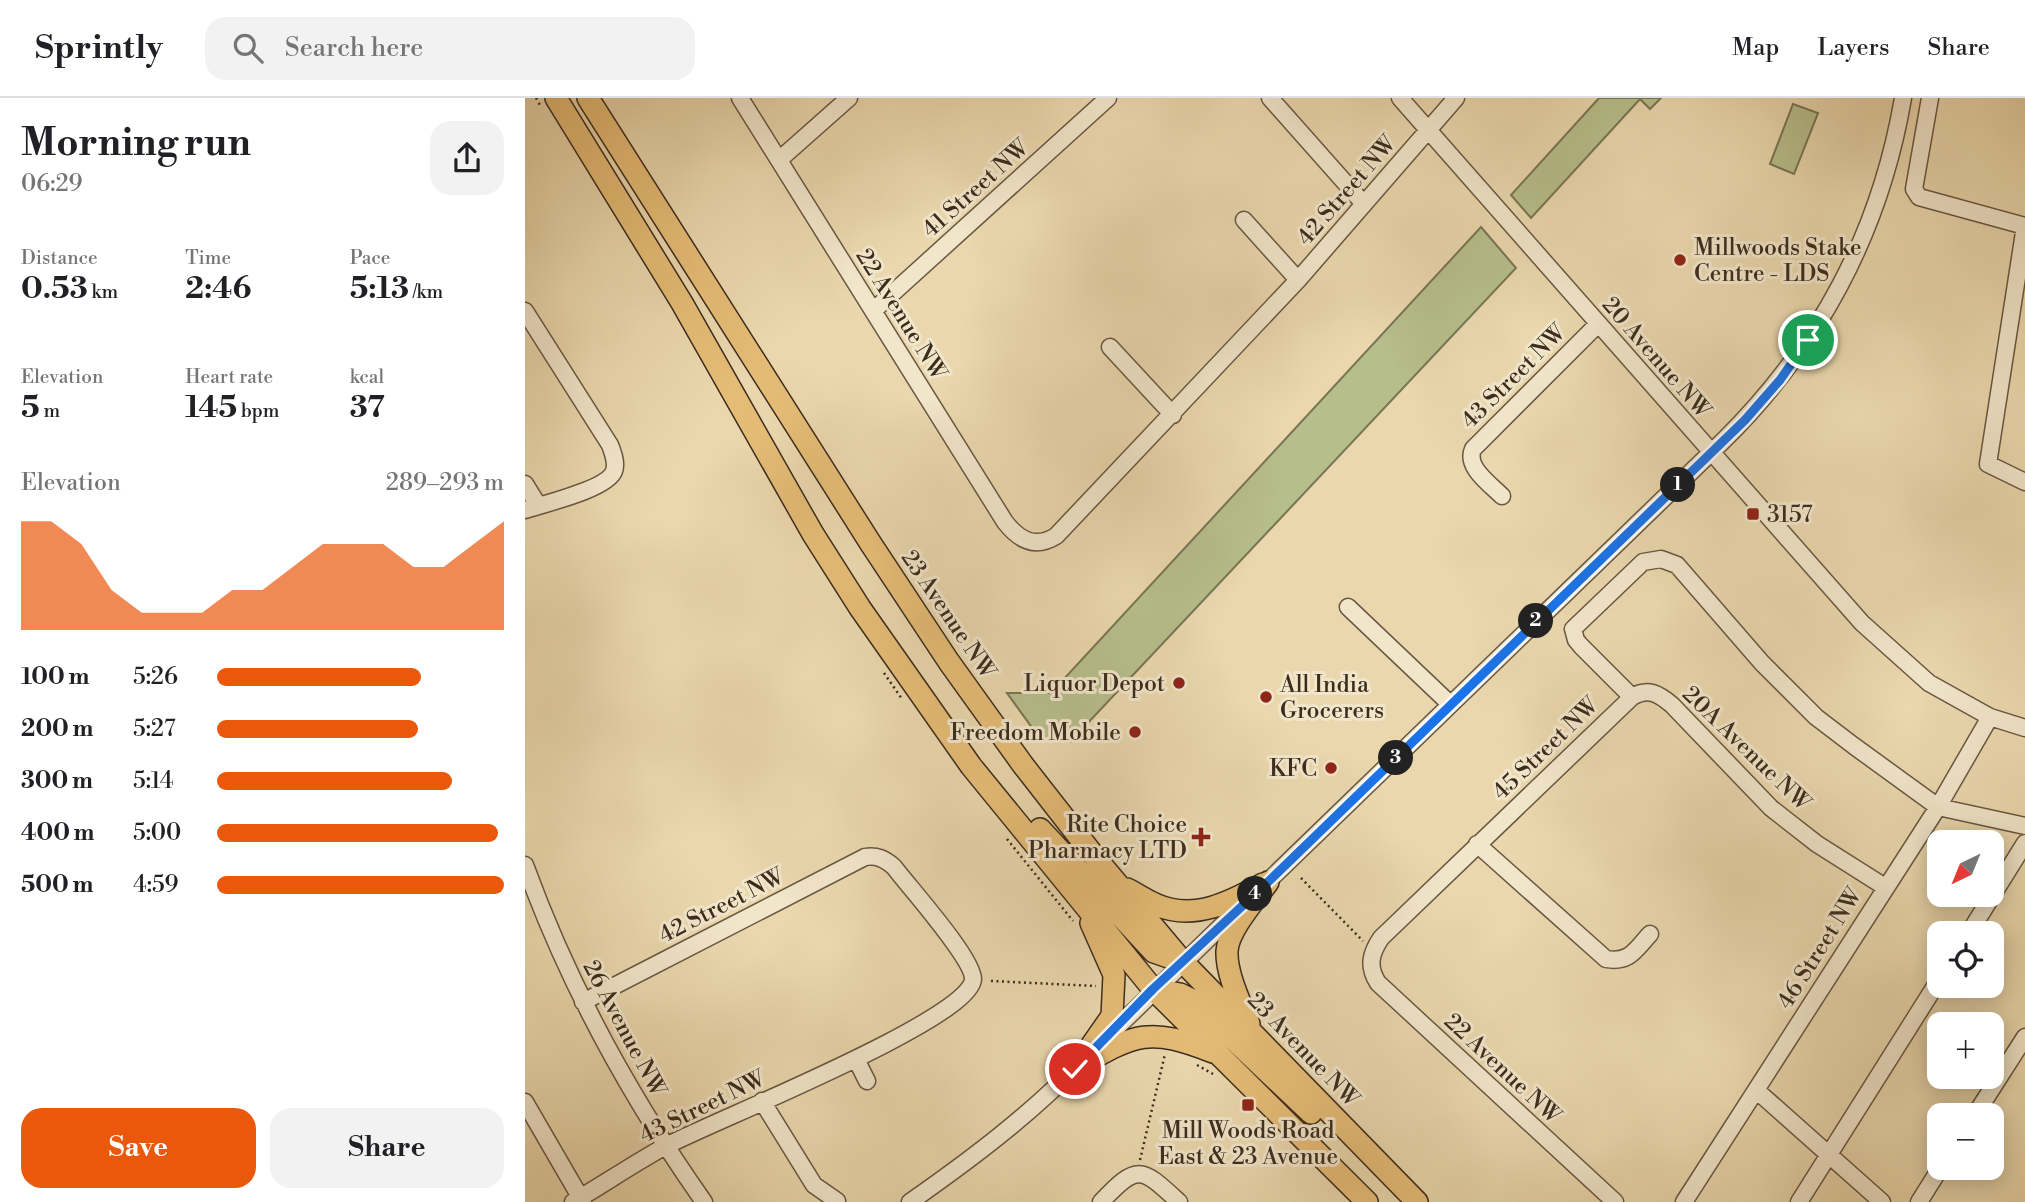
<!DOCTYPE html>
<html lang="en">
<head>
<meta charset="utf-8">
<style>
  body { margin:0; font-family:"Libre Bodoni",serif; background:#f2f2f2; color:#202124; height:100vh; display:flex; flex-direction:column; font-size:26px; white-space:nowrap }
  * { box-sizing:border-box; margin:0 }
  p { font-size:23px; color:#757577 }
  .icon { flex:none; width:38px; height:38px; fill:none; stroke:currentColor; stroke-width:2; stroke-linecap:round; stroke-linejoin:round }
  .map { position:relative; flex:1; overflow:hidden }
  .panel { display:flex; flex-direction:column; background:#fff; width:525px }
  .panel>* { flex:none }
  .needle { width:46px; rotate:223deg }
  .buttons { position:absolute; left:1402px; top:732px; display:grid; gap:14px }
  .buttons a { display:grid; place-items:center; width:77px; height:77px; border-radius:14px; background:#fff; box-shadow:0 4px 18px #0003; font-size:35px }
  .pin { position:absolute; display:grid; place-items:center; width:60px; height:60px; color:#fff; margin:-30px; border:4px solid #fff; border-radius:50%; box-shadow:0 2px 7px #0007 }
  .km { position:absolute; width:35px; height:35px; margin:-18px; border-radius:50%; background:#222; color:#fff; font-size:19px; line-height:35px; text-align:center }
  .round { display:grid; place-items:center; flex:none; width:74px; height:74px; border-radius:21px; background:#f2f2f2 }
  .overview { display:flex; align-items:center; justify-content:space-between; height:119px; padding:0 21px }
  h1 { font-size:38px; font-weight:800; line-height:52px }
  .figures { display:grid; grid-template-columns:repeat(3,1fr); gap:10px; height:119px; padding:7px 21px }
  .figures div { display:grid; align-content:center }
  .figures b { font-size:30px; font-weight:800 }
  .figures small { font-size:19px; font-weight:400 }
  .figures p { font-size:19px }
  .chart { height:196px; padding:14px 21px }
  .chart p { display:flex; justify-content:space-between }
  .chart svg { width:100%; height:126px; margin-top:7px; fill:#ea580c; opacity:.7 }
  .button { display:flex; gap:14px; margin-top:auto; padding:14px 21px }
  .button a { flex:1; height:80px; border-radius:21px; background:#ea580c; color:#fff; font-size:28px; font-weight:800; line-height:80px; text-align:center }
  .button a+a { background:#f2f2f2; color:#202124 }
  ul { padding:0 21px; list-style:none; font-size:23px }
  li { display:grid; grid-template-columns:112px 84px 1fr; align-items:center; height:52px }
  li i { height:18px; border-radius:9px; background:#ea580c }
  header { display:flex; align-items:center; gap:42px; box-sizing:border-box; height:98px; padding:0 35px; background:#fff; border-bottom:2px solid #e0e0e0 }
  header strong { font-size:33px }
  nav { display:flex; gap:38px; margin-inline-start:auto; font-size:24px }
  .search { width:490px; height:63px; background:#f2f2f2; display:flex; align-items:center; gap:18px; box-sizing:border-box; padding:0 24px; border-radius:21px; color:#757577; font-size:26px }
  main { display:flex; flex:1; min-height:0 }
  .map>svg:first-child { display:block }
</style>
</head>
<body>
<header>
<strong>Sprintly</strong>
<div class="search"><svg class="icon" aria-label="search" viewBox="0 0 24 24"><circle cx="10" cy="10" r="6"/><path d="M15 15l6 6"/></svg>Search here</div>
<nav><a>Map</a><a>Layers</a><a>Share</a></nav>
</header>
<main>
<section class="panel">
<div class="overview"><div><h1>Morning run</h1><p>06:29</p></div><a class="round"><svg class="icon" aria-label="share" viewBox="0 0 24 24"><path d="M12 15V3M7 8l5-5 5 5M5 13v7h14v-7"/></svg></a></div>
<div class="figures">
<div><p>Distance</p><b>0.53<small> km</small></b></div>
<div><p>Time</p><b>2:46</b></div>
<div><p>Pace</p><b>5:13<small> /km</small></b></div>
</div>
<div class="figures">
<div><p>Elevation</p><b>5<small> m</small></b></div>
<div><p>Heart rate</p><b>145<small> bpm</small></b></div>
<div><p>kcal</p><b>37</b></div>
</div>
<div class="chart"><p><span>Elevation</span>289–293 m</p>
<svg viewBox="0 0 160 44" preserveAspectRatio="none"><path d="M0 44V6L10 6L20 14L30 30L40 38L50 38L60 38L70 30L80 30L90 22L100 14L110 14L120 14L130 22L140 22L150 14L160 6V44z"/></svg>
</div>
<ul>
<li><b>100 m</b>5:26<i style="width:71%"></i></li>
<li><b>200 m</b>5:27<i style="width:70%"></i></li>
<li><b>300 m</b>5:14<i style="width:82%"></i></li>
<li><b>400 m</b>5:00<i style="width:98%"></i></li>
<li><b>500 m</b>4:59<i style="width:100%"></i></li>
</ul>
<div class="button"><a>Save</a><a>Share</a></div>
</section>
<div class="map">
<svg width="1500" height="1104" viewBox="0 0 1500 1104">
  <rect width="100%" height="100%" fill="#ead7ad"/>
  <filter id="stains"><feTurbulence type="fractalNoise" baseFrequency=".00286" numOctaves="4"/><feColorMatrix values="0 0 0 0 .2 0 0 0 0 .09 0 0 0 0 .02 0 0 0 .5 -.17"/></filter>
  <radialGradient id="worn" r=".72"><stop offset=".6" stop-color="#630" stop-opacity="0"/><stop offset="1" stop-color="#630" stop-opacity=".3"/></radialGradient>
  <path fill="#b6be8b" stroke="#797554" stroke-width="2" d="M 1074,0 L 1136,0 L 1125,11 L 1115,1 L 1006,120 L 986,97 Z
    M 1268,6 L 1293,15 L 1269,76 L 1245,66 Z
    M 956,129 L 991,170 L 545,644 L 516,642 L 482,595 L 526,595 Z"/>
  <g fill="none" stroke-linecap="round" stroke-linejoin="round">
    <g stroke="#685742" stroke-width="19">
      <path id="minor" d="M 215,0 L 480,424 C 494,442 510,451 531,438 L 773,182 L 931,0
        M 745,0 L 839,106
        M 875,0 L 1337,525 L 1404,585 L 1465,619 L 1500,630
        M 1405,0 L 1389,91 L 1394,99 L 1500,128
        M 254,62 L 324,0
        M 719,122 L 773,182
        M 1500,128 L 1463,366 L 1500,384
        M 0,213 L 85,347 C 88,355 92,365 89,373 C 83,391 18,406 0,412
        M 348,213 L 583,0
        M 585,249 L 648,317
        M 0,386 L 13,407
        M 977,398 C 965,386 940,369 948,351 L 1073,226
        M 823,509 L 925,606
        M 1107,599 L 1056,548 L 1051,542 L 1048,531 L 1118,464 L 1136,461 L 1152,467 L 1237,565 L 1291,619 L 1329,648 L 1413,709 L 1500,728
        M 952,746 L 1081,861 C 1105,865 1110,852 1125,836
        M 0,767 C 44,888 105,999 179,1104
        M 736,790 L 1198,343 C 1295,247 1355,135 1378,0
        M 1444,835 L 1500,745
        M 580,941 L 719,806
        M 331,961 L 342,983
        M 1231,992 L 1357,1104
        M 237,1003 L 289,1087 L 312,1103
        M 0,1004 L 58,1104
        M 1450,1017 L 1500,939
        M 48,1104 C 79,1086 108,1066 139,1049 C 183,1025 447,921 448,881 C 448,860 384,789 369,769 C 360,761 352,757 340,759 L 58,904
        M 385,1104 C 445,1062 505,1017 556,964
        M 576,1104 C 613,1065 616,1069 654,1104
        M 1090,1104 L 853,885 C 842,868 846,855 856,840 L 1107,599 C 1123,589 1134,596 1147,607 L 1246,710 L 1292,746 L 1360,789
        M 1159,1104 L 1413,709 L 1465,619
        M 1274,1104 L 1414,882
        M 1394,1104 L 1416,1069"/>
    </g>
    <g stroke="#3c2c1e" stroke-width="24">
      <path id="major" d="M 31,0 L 157,205 L 288,436 L 335,510 L 446,668 L 628,891 L 842,1104
        M 63,0 L 346,446 L 424,564 L 498,667 L 569,758 L 658,864 L 892,1104
        M 515,731 L 629,854 L 658,864
        M 602,791 C 612,796 622,803 632,807 C 669,823 706,804 738,786
        M 628,891 L 655,896 L 667,902 L 786,1015
        M 724,926 C 716,906 701,876 702,853 C 703,832 731,801 743,784
        M 554,968 C 612,935 624,929 688,954
        M 550,971 L 587,918 L 589,877 L 566,825"/>
    </g>
    <path stroke="#3c2c1e" stroke-width="2.5" stroke-dasharray="2 3.5" stroke-linecap="butt" d="M 11,0 L 15,7
      M 359,575 L 377,601
      M 482,741 L 548,823
      M 776,780 L 838,843
      M 466,883 L 571,888
      M 672,967 L 688,976
      M 615,1062 L 640,956"/>
    <use href="#minor" stroke="#f1e5ca" stroke-width="16"/>
    <use href="#major" stroke="#e5bc76" stroke-width="21"/>
  </g>
  <g fill="none" stroke-linecap="round" stroke-linejoin="round">
    <g stroke="#fff" stroke-width="14">
      <path id="route" d="M 550,971 L 628,891 L 743,784 L 1220,322 L 1255,282 L 1283,242"/>
    </g>
    <use href="#route" stroke="#1a73e8" stroke-width="9"/>
  </g>
  <g fill="#8f2418" stroke="#f1e5ca" stroke-width="2.5">
    <circle cx="1155" cy="162" r="7"/>
    <rect x="1221" y="409" width="14" height="14" rx="3.5"/>
    <circle cx="654" cy="585" r="7"/>
    <circle cx="741" cy="599" r="7"/>
    <circle cx="610" cy="634" r="7"/>
    <circle cx="806" cy="670" r="7"/>
    <path d="M672.5 728.5h7v7h7v7h-7v7h-7v-7h-7v-7h7z"/>
    <rect x="716" y="1000" width="14" height="14" rx="3.5"/>
  </g>
  <g text-anchor="middle" stroke-width="6" stroke-linejoin="round" paint-order="stroke">
    <g font-size="23" fill="#3c2c1e" stroke="#f1e5ca">
      <text transform="translate(450 90) rotate(-42)" y="8">41 Street NW</text>
      <text transform="translate(821 92) rotate(-49)" y="8">42 Street NW</text>
      <text transform="translate(377 216) rotate(58)" y="8">22 Avenue NW</text>
      <text transform="translate(1132 259) rotate(49)" y="8">20 Avenue NW</text>
      <text transform="translate(988 278) rotate(-45)" y="8">43 Street NW</text>
      <text transform="translate(424 516) rotate(56)" y="8">23 Avenue NW</text>
      <text transform="translate(1020 650) rotate(-44)" y="8">45 Street NW</text>
      <text transform="translate(1222 650) rotate(44)" y="8">20A Avenue NW</text>
      <text transform="translate(196 807) rotate(-27)" y="8">42 Street NW</text>
      <text transform="translate(1294 850) rotate(-58)" y="8">46 Street NW</text>
      <text transform="translate(100 930) rotate(62)" y="8">26 Avenue NW</text>
      <text transform="translate(779 951) rotate(46)" y="8">23 Avenue NW</text>
      <text transform="translate(978 970) rotate(43)" y="8">22 Avenue NW</text>
      <text transform="translate(177 1008) rotate(-26)" y="8">43 Street NW</text>
    </g>
    <g font-size="23" fill="#3c2c1e" stroke="#f1e5ca" text-anchor="end">
      <text x="1169" y="157" text-anchor="start">Millwoods Stake<tspan x="1169" dy="26">Centre - LDS</tspan></text>
      <text x="1242" y="424" text-anchor="start">3157</text>
      <text x="640" y="593">Liquor Depot</text>
      <text x="755" y="594" text-anchor="start">All India<tspan x="755" dy="26">Grocerers</tspan></text>
      <text x="596" y="642">Freedom Mobile</text>
      <text x="792" y="678">KFC</text>
      <text x="662" y="734">Rite Choice<tspan x="662" dy="26">Pharmacy LTD</tspan></text>
      <text x="723" y="1040" text-anchor="middle">Mill Woods Road<tspan x="723" dy="26">East &amp; 23 Avenue</tspan></text>
    </g>
  </g>
  <rect width="100%" height="100%" filter="url(#stains)"/>
  <rect width="100%" height="100%" fill="url(#worn)"/>
</svg>
<div class="buttons">
<a><svg class="needle" viewBox="-14 -14 28 28"><path d="M0-13l5 13h-10z" fill="#e53935"/><path d="M0 13l5-13h-10z" fill="#757577"/></svg></a>
<a><svg class="icon" aria-label="locate" viewBox="0 0 24 24"><circle cx="12" cy="12" r="6"/><path d="M12 2v4M12 18v4M2 12h4M18 12h4"/></svg></a>
<a>+</a>
<a>−</a>
</div>
<div class="pin" style="left:1283px;top:242px;background:#1e9e55"><svg class="icon" aria-label="arrive" viewBox="0 0 24 24"><path d="M6 21V4h12l-3 4 3 4H6"/></svg></div>
<div class="pin" style="left:550px;top:971px;background:#d93025"><svg class="icon" aria-label="check" viewBox="0 0 24 24"><path d="M5 12l5 5 9-10"/></svg></div>
<b class="km" style="left:1153px;top:387px">1</b>
<b class="km" style="left:1011px;top:523px">2</b>
<b class="km" style="left:871px;top:660px">3</b>
<b class="km" style="left:730px;top:796px">4</b>
</div>
</main>
</body>
</html>
